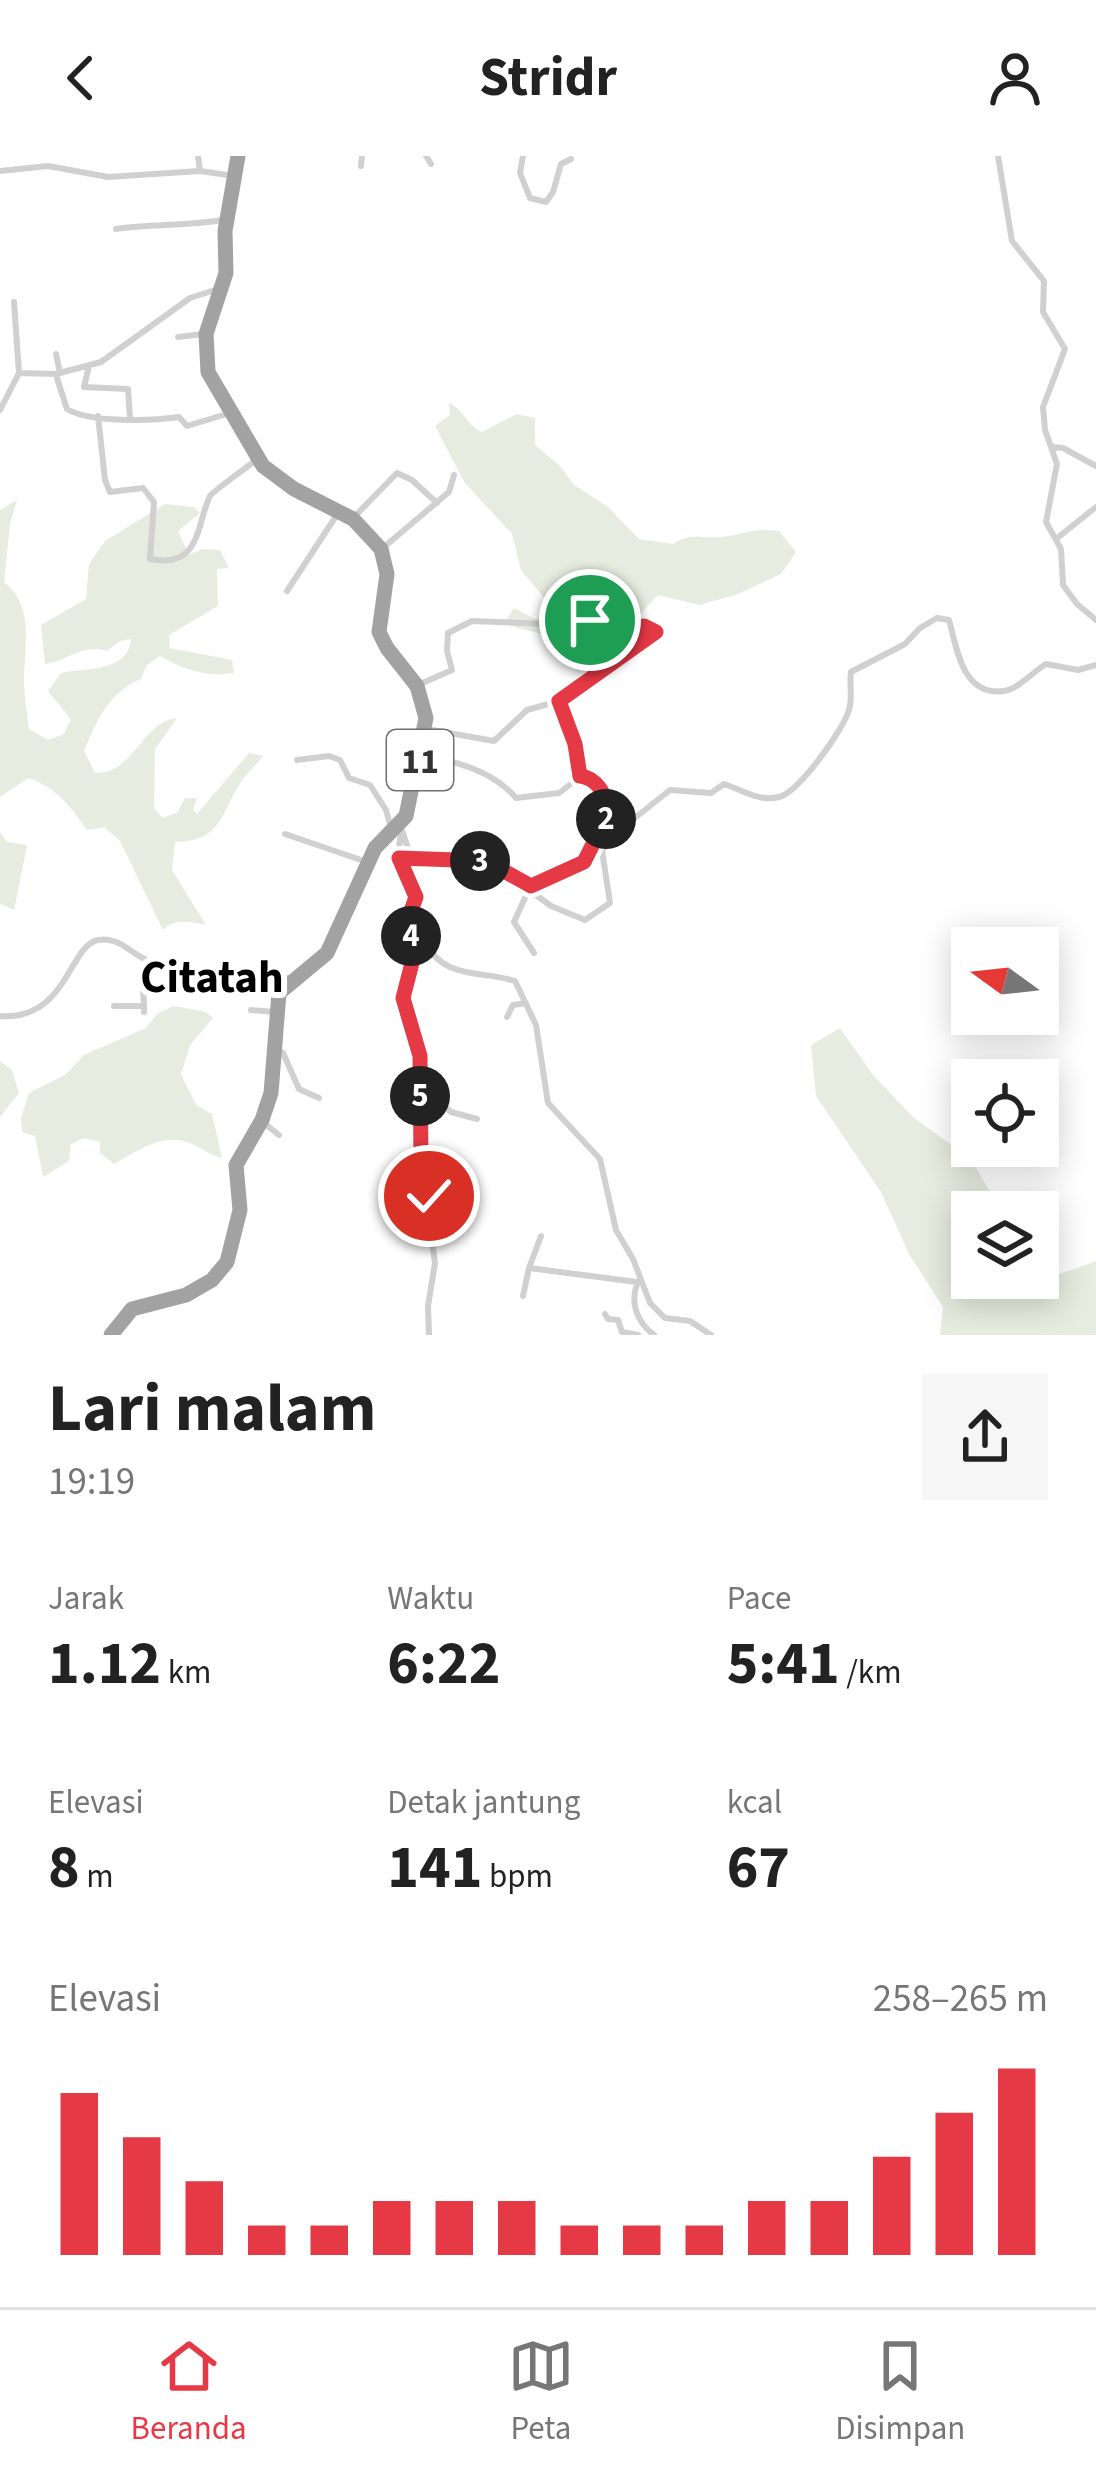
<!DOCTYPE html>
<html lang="id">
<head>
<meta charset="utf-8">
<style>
  body { margin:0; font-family:"Source Sans 3",sans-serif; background:#f6f6f6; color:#222; height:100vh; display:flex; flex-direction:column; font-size:45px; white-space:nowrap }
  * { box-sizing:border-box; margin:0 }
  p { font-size:39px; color:#767676 }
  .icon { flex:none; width:66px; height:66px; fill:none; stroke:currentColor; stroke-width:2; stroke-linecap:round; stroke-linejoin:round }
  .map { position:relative; height:1179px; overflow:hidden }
  .sheet { display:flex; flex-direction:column; background:#fff; flex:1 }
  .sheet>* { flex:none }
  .needle { width:78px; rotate:285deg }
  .tools { position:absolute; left:951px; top:771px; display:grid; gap:24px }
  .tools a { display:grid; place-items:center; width:108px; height:108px; border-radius:0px; background:#fff; box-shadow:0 6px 30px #0003; font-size:60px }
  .pin { position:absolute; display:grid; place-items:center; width:102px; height:102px; color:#fff; margin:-51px; border:6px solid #fff; border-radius:50%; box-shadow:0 3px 12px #0007 }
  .km { position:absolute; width:60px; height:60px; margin:-30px; border-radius:50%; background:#222; color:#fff; font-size:33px; line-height:60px; text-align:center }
  .round { display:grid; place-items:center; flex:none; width:126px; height:126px; border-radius:0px; background:#f6f6f6 }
  .headline { display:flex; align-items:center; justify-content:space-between; height:204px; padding:0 48px }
  h1 { font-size:66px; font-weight:700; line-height:90px }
  .metrics { display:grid; grid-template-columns:repeat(3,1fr); gap:18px; height:204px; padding:12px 48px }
  .metrics div { display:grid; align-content:center }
  .metrics b { font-size:60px; font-weight:700 }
  .metrics small { font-size:33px; font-weight:400 }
  .metrics p { font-size:33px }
  .chart { height:336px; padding:24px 48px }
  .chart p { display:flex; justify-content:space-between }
  .chart svg { width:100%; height:216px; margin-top:12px; stroke:#e63946; stroke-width:6 }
  header { display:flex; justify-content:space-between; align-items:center; height:156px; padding:0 48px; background:#fff; font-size:54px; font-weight:700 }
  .tabs { display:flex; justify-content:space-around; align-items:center; height:168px; border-top:3px solid #e0e0e0; background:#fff; font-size:33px; color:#767676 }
  .tabs a { display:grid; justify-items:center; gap:6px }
  .tabs .selected { color:#e63946 }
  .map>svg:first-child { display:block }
</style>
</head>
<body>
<header><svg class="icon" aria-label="back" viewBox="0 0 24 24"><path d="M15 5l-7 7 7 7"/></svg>Stridr<svg class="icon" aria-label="person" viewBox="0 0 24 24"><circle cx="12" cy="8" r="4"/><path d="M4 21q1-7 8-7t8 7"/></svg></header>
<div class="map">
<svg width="1096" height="1179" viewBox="0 0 1096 1179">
  <rect width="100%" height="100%" fill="#fff"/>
  <path fill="#e6ecdf" d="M 449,247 C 464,254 467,270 482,276 L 517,258 L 535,262 L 535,289 L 560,310 L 574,329 L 608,351 L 639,383 L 673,388 C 691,376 700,383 720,381 C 746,379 748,371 779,375 L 796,396 L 781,418 L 738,438 L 700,449 L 658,439 L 640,458 L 594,469 L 568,484 L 517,472 L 506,464 L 514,452 L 535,463 L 568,462 L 556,456 L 521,414 L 512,378 L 465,327 L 435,270 L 450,259 Z
    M 17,344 L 10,368 L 4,426 C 35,450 24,490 24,525 C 24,541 27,557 29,573 L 48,584 L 64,578 L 71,563 L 48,535 L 61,517 C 88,511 128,517 131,483 L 120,485 L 107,495 C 83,487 68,504 45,508 L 41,469 L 86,443 L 89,408 L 105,385 L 165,348 L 194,351 L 200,357 L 178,375 L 189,399 L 202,393 L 220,394 L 229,412 L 217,413 L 218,450 L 169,479 L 170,492 L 232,504 L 234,517 C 209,522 182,513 160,500 L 147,509 L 141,523 C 109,536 97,564 84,595 L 95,617 C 135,618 140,567 177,562 L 155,593 L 154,652 L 163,662 L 178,656 L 185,642 L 197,642 L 193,654 L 197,658 L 249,597 L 263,600 C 257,608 249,615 243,623 C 220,656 224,685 175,686 L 172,714 L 206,769 C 192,766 173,762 163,774 L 120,685 L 104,671 L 87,674 C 72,652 55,630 28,622 L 0,641 L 0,354 Z
    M 0,676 L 7,686 L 27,689 L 14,754 L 0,748 Z
    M 174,850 L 206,856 L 213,862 L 190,889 L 181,918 L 196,949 L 212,958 L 222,1002 C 211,999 206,995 196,990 C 167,973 139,994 114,1008 L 100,997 L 100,986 L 84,982 L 71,988 L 69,1005 L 43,1021 L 35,980 L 22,976 L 21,962 L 29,937 L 65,919 L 84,899 L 146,872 L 158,857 Z
    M 840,872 L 873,919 L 914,962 L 971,1003 L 990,1036 C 966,1069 952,1081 955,1126 C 995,1138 1057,1121 1096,1105 L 1096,1179 L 940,1179 L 943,1151 L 909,1098 L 881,1036 L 816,940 L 811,889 Z
    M 0,905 L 12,914 L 19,937 L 0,961 Z"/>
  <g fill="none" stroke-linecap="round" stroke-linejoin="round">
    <path stroke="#d0d0d0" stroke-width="6" d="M 198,0 L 200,15
      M 426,0 L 431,8
      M 523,0 L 520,17 L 530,42 L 546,46 L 553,36 L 561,8 L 571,3
      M 998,0 L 1012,85 L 1044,125 L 1043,156 L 1065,193 L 1043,251 L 1045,274 L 1057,308 L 1046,366 L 1061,393 L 1063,429 L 1077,448 L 1096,464
      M 361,10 L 362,0
      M 0,15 L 48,10 L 108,21 L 200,15 L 234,20
      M 116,73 C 152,68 186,70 223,64
      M 178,181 L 203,178
      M 56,198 L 60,217
      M 89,210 L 84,231 L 128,233 L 130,262
      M 19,217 L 56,218 L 101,206 L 190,142 L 218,133
      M 56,219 L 67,253 C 90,267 151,265 179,261 L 187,270 L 230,257
      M 0,254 L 19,217 L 14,146
      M 98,260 L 105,324 L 110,336 L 143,332 L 154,346 L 150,403 C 201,413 196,369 210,340 C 212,336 249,310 257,303
      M 1053,291 L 1063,292 L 1096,310
      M 355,360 L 397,317 L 412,324 L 437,347
      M 1056,383 L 1096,351
      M 384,391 L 449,336 L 454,319
      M 287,435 L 338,357
      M 418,529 L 452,514 L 447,495 L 448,477 L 472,465 L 571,469 L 604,458 L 620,461 L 633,472 L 645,470 L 656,476
      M 559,545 L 575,588 L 581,620
      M 427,573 L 494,585 L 527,554 L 559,545 L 656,476
      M 421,599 C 458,606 493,615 516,642 L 559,637 L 581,620 C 598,622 606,640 609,655 L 585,702
      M 297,604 L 329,600 L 340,604 L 349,622 L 370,629 L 386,654 L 391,672
      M 402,674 C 394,699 406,716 414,738 C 420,753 417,770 424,784 C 443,825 482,814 515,825 L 536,869 L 548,947 L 600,1003 L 616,1074 L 633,1103 L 650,1147 L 665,1162 L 690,1165 L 711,1179
      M 403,677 L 411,702
      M 285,678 L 364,705
      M 399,702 L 486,705 L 531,730 L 602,694 L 626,669 L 670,634 L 711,637 L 724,628 C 743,634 758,646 779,641 C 799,636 843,574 849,554 C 853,542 849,529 851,516 L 905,488 L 920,472 L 937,462 L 949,464 C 957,492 962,541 1004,535 C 1018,533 1034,515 1046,508 L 1078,514 L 1096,509
      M 529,733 L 514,766 L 534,797
      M 529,734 L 551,750 L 585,764 L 610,747 L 602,694
      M 416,741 L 411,755 L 411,812 L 403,839 L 420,900 L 421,1005 L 435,1107 L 428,1150 L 429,1179
      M 114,850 L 144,850
      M 251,854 L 275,856
      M 144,856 C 145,840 139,819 146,804
      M 0,860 C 67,865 69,789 98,784 C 119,780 132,799 149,805 C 192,820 245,821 290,822
      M 507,861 L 513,849 L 526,847
      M 275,893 L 283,897 L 299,933 L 319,942
      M 422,948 L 436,942 L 451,956 L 477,963
      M 264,967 L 279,979
      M 541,1080 L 529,1112 L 637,1126
      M 637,1128 C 630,1148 637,1166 654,1179
      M 523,1140 L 529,1112
      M 605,1158 L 608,1163 L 618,1164 L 622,1176 L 638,1179"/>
    <path stroke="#a2a2a2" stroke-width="15" d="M 111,1179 L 132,1153 L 186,1139 L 212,1124 L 227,1106 L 240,1054 L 236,1009 L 262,964 L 271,937 L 279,837 L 327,797 L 375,692 L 406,660 L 426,562 L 417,530 L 387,492 L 379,476 L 387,418 L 381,393 L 353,363 L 294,333 L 263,310 L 208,216 L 206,178 L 226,117 L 225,75 L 238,0"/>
  </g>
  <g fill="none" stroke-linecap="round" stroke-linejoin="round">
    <g stroke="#fff" stroke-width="24">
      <path id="route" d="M 429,1040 L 421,1005 L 420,900 L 403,842 L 412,807 L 411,755 L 416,741 L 399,702 L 486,705 L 531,730 L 584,706 L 609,656 C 606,640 598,622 580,620 L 575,588 L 559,545 L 656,476 L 644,470 L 635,472 C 619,462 609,452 590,464"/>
    </g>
    <use href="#route" stroke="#e63946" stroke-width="15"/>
  </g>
  <g text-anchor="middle" stroke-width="12" stroke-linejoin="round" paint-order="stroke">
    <rect fill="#fff" stroke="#707070" stroke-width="3" x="387" y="574" width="66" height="60" rx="9"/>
    <g font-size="36" font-weight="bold" fill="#333">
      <text x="420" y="617">11</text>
    </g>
    <g font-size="45" font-weight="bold" fill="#000" stroke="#fff">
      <text x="212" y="836">Citatah</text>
    </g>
  </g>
</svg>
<div class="tools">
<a><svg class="needle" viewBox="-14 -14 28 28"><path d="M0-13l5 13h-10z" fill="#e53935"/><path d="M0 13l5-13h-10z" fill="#767676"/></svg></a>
<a><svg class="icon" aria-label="locate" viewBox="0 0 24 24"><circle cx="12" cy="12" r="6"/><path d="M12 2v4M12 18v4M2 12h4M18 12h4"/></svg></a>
<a><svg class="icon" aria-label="layers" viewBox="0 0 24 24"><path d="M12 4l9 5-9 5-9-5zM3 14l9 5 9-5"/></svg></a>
</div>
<div class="pin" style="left:590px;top:464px;background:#1e9e55"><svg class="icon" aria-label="arrive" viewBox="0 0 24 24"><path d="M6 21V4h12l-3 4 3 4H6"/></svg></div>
<div class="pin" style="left:429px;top:1040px;background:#d93025"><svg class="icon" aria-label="check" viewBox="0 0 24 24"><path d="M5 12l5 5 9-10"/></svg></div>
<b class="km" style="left:606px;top:663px">2</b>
<b class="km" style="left:480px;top:705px">3</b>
<b class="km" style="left:411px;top:780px">4</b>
<b class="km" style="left:420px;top:940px">5</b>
</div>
<section class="sheet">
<div class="headline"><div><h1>Lari malam</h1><p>19:19</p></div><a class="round"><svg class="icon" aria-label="share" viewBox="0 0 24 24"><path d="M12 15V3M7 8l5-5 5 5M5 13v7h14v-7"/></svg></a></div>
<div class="metrics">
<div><p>Jarak</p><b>1.12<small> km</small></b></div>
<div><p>Waktu</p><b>6:22</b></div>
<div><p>Pace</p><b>5:41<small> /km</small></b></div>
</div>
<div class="metrics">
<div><p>Elevasi</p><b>8<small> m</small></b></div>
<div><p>Detak jantung</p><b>141<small> bpm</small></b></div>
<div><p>kcal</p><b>67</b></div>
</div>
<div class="chart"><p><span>Elevasi</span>258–265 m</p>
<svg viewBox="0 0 160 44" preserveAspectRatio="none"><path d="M5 44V11M15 44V20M25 44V29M35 44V38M45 44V38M55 44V33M65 44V33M75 44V33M85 44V38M95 44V38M105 44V38M115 44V33M125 44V33M135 44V24M145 44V15M155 44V6"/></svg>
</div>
</section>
<nav class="tabs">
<a class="selected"><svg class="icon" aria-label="home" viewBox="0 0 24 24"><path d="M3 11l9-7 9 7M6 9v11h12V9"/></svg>Beranda</a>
<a><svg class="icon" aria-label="map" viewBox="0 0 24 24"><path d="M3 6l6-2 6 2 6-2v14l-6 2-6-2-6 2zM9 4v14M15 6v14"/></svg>Peta</a>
<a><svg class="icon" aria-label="saved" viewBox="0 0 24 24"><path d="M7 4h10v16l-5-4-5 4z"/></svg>Disimpan</a>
</nav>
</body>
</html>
